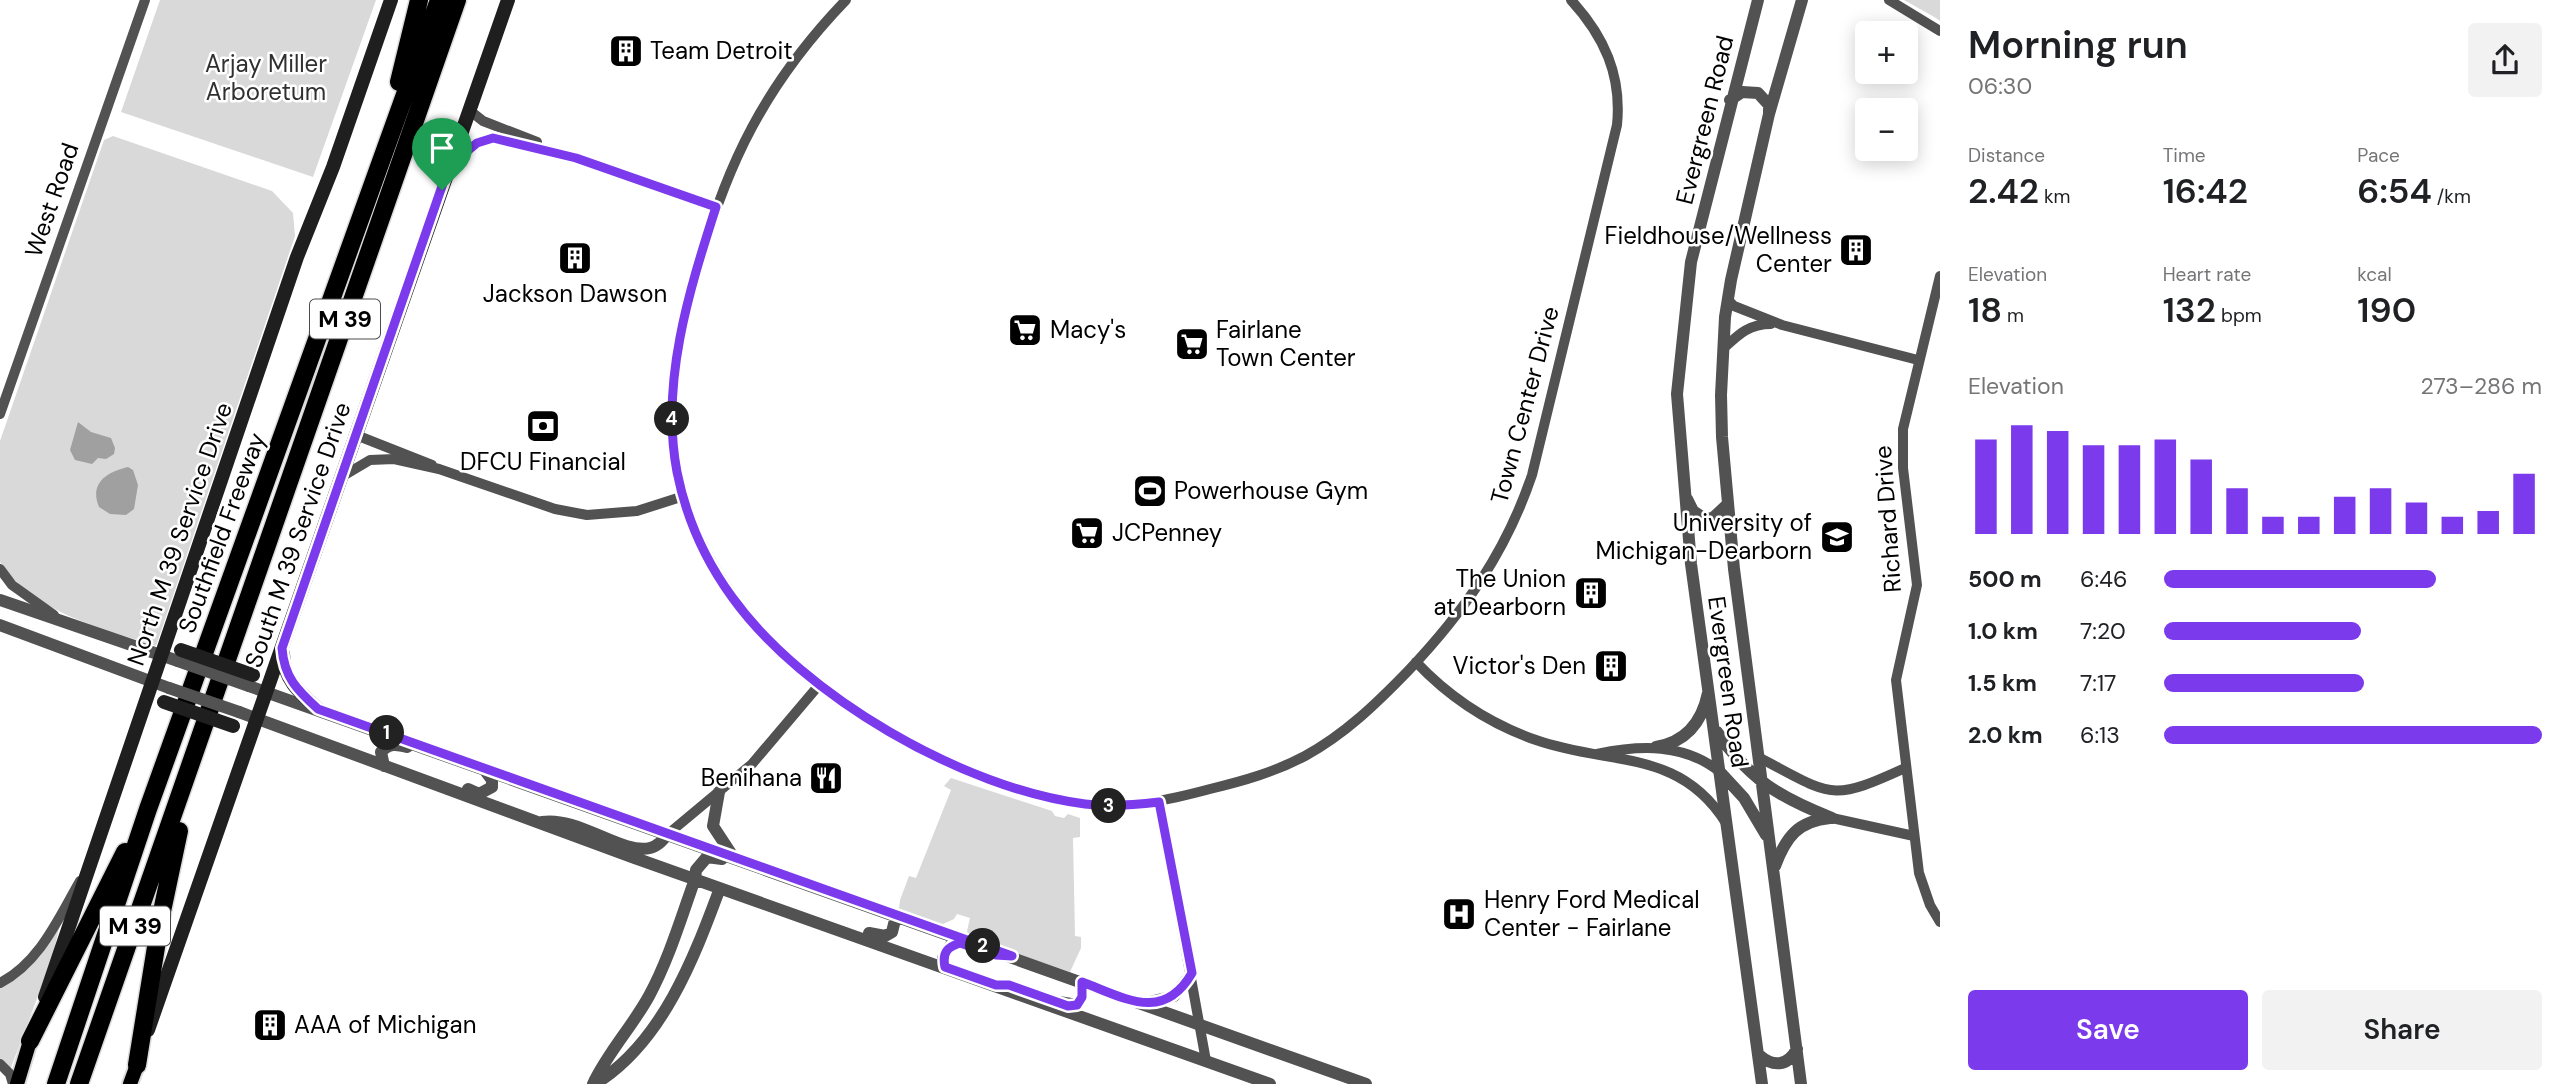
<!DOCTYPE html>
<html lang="en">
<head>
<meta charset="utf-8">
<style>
  body { margin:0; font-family:"DM Sans",sans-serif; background:#f2f2f2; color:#202124; height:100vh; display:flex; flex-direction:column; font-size:26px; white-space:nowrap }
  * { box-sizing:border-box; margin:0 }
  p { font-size:23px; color:#757577 }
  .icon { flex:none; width:38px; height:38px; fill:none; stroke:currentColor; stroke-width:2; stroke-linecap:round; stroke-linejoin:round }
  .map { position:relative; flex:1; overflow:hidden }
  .panel { display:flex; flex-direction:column; background:#fff; width:630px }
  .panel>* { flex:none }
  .fabs { position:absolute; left:1855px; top:21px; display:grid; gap:14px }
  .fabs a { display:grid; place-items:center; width:63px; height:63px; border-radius:7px; background:#fff; box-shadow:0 4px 18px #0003; font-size:35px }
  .pin { position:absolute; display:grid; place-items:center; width:60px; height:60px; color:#fff; margin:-72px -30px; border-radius:50% 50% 50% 0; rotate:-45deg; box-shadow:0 0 7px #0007 }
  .pin .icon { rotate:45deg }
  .km { position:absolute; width:35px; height:35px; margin:-18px; border-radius:50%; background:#222; color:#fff; font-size:19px; line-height:35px; text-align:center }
  .round { display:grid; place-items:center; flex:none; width:74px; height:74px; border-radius:7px; background:#f2f2f2 }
  .headline { display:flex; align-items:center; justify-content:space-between; height:119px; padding:0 28px }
  h1 { font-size:38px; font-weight:600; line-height:52px }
  .metrics { display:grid; grid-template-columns:repeat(3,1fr); gap:10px; height:119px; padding:7px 28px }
  .metrics div { display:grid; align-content:center }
  .metrics b { font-size:35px; font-weight:600 }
  .metrics small { font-size:19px; font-weight:400 }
  .metrics p { font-size:19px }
  .chart { height:196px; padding:14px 28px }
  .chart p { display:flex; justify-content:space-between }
  .chart svg { width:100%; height:126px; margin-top:7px; stroke:#7c3aed; stroke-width:6 }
  .cta { display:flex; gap:14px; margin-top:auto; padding:14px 28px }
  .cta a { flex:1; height:80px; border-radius:7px; background:#7c3aed; color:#fff; font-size:28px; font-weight:600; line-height:80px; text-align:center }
  .cta a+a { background:#f2f2f2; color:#202124 }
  ul { padding:0 28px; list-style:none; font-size:23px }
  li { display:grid; grid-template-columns:112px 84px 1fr; align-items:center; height:52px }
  li i { height:18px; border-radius:9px; background:#7c3aed }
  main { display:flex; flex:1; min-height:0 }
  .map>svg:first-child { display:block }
</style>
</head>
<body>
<main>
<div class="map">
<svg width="1940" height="1084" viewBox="0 0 1940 1084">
  <rect width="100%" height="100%" fill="#fff"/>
  <path fill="#d9d9d9" d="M 160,0 L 376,0 L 313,177 L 121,112 Z
    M 1904,0 L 1940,0 L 1940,21 L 1936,18 Z
    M 113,136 L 272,191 L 293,213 L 295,236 L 156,646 C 101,628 34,613 0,562 L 0,441 L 104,140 Z
    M 951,778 L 1052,811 L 1055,816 L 1064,818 L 1068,814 L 1080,818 L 1080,837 L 1073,838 L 1075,936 L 1081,937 L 1081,948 L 1070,972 L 970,938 L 967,931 L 970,918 L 957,914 L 954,919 L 941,925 L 905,914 L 899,909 L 900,900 L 909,876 L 916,878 L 951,790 L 944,786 Z
    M 61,920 L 52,959 L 10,1070 L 0,1061 L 0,988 L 33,963 Z"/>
  <path fill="#a0a0a0" d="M 78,422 L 91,432 L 111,438 L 115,448 L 114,454 L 106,459 L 98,458 L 92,464 L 75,460 L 70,450 Z
    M 128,467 L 133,470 L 138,485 L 134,509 L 126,515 L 110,514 L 99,507 C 89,483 107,472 128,467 Z"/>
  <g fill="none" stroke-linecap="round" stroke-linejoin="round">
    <g stroke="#dbdbdb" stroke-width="18">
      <path id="primary" d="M 17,1084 L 30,1041
        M 130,1084 L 137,1065"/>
    </g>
    <g stroke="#dbdbdb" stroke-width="21">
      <path id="motorway" d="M 399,82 L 419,0
        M 30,1041 L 125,852
        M 137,1065 L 161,916 L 179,831
        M 56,1084 L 148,809 L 439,0
        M 79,1084 L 457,0"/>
    </g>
    <path stroke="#525252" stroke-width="10" d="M 846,0 C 766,83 725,165 696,276 C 682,330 667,385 673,441 C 685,557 760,648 855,710 C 922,754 1005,795 1086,804 C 1129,809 1169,800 1210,789 C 1243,781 1275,772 1305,756 C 1345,734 1376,704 1408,671 C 1464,612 1506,552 1532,475 L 1617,125 C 1622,75 1604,36 1571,0
      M 1889,0 L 1940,31
      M 469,110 L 483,121 L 537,142
      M 454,161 L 482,140 L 504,138 L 573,157 L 716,207
      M 1940,276 L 1903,429 L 1903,468 L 1917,585 L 1896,680 L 1919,873 L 1930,905 L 1940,922
      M 1728,300 L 1734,306 L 1782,325 L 1918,360
      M 1724,348 C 1739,334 1749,324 1771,324
      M 0,414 L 145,0
      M 356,435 L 432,465
      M 343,476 L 370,460 L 394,459 L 439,469 L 555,509 L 587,515 L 637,511 L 684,496
      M 0,569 L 12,585 L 54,615
      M 1416,662 C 1450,698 1490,724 1536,740 C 1610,766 1679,748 1726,823
      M 1597,754 C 1640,745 1684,743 1720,772
      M 1760,758 C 1831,795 1829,803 1905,768
      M 1159,802 L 1206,1061
      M 1832,818 L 1914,836
      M 668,834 L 752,764 L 819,685
      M 0,983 C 40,962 58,919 80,881
      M 0,1064 L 10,1074 L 13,1084"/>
    <path stroke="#525252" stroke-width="12" d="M 1758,0 L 1691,262 L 1677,394 L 1691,564 L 1762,1084
      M 1730,100 L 1742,92 L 1758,93 L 1769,105 L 1769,113
      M 1687,499 L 1693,511 L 1705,519 L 1713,518 L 1728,504
      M 0,600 L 178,661
      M 0,625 L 169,688
      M 249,686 L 1366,1084
      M 239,712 L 632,857 L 1270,1084
      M 1717,732 C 1750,780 1779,797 1832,818
      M 1656,747 C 1686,742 1702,722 1708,693
      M 384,766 L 381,752 C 389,743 396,744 407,747
      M 1720,772 L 1744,798 L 1766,835
      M 468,789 L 479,794 L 492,787 L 492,780 L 483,768
      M 719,792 L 713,826 L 734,858
      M 542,822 C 578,816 622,855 650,848 C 658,846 663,840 668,834
      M 1775,866 C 1786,837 1798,821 1830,818
      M 869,933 L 885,936 L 892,932 L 896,916
      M 945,967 L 943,958 L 950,946 L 960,943 L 967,945
      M 1059,1002 L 1077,1005 L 1082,997 L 1082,982
      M 1146,1003 L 1174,996 L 1192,973
      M 1759,1055 C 1773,1067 1787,1067 1797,1049
      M 593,1084 C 608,1052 632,1027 649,996 C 669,959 681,918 695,879 L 696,870 L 707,857 L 722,859
      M 595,1084 C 662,1043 694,958 720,888
      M 1801,1084 L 1734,569 L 1722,437 L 1721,395 L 1725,317 L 1731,280 L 1769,114 L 1802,0"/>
    <path stroke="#1f1f1f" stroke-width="14" d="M 283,654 C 284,680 300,693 318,709
      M 45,997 L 297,257 L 333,167 L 391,0
      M 148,1030 L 508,0"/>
    <use href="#primary" stroke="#000" stroke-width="14"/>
    <use href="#motorway" stroke="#000" stroke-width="18"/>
    <path stroke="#525252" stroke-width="12" d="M 178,661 L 249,686
      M 169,688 L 239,712"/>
    <path stroke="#1f1f1f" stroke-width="14" d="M 181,650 L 253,675
      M 164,702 L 233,726"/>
  </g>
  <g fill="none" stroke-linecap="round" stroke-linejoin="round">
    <g stroke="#fff" stroke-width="14">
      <path id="route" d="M 493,138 L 576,158 L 716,207 C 689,291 660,383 677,472 C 686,517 705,560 732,597 C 803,696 964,789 1085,804 C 1110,807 1134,805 1159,802 L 1192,973 C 1163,1023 1125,998 1082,982 L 1082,997 L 1077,1005 L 1068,1006 L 1009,985 L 996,985 L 945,967 C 942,953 947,947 960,943 L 996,955 L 1012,956 L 318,709 C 297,690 284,677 282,648 L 449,166 L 477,143 Z"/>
    </g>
    <use href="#route" stroke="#7c3aed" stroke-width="9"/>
  </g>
  <defs>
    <g id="building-square" transform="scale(1.75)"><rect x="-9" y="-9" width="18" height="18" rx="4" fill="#000" stroke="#fff"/><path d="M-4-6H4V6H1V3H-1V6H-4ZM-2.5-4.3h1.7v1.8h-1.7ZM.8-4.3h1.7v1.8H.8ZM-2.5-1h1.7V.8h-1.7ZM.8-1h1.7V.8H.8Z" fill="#fff"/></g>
    <g id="supermarket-square" transform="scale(1.75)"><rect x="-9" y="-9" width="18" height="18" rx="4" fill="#000" stroke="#fff"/><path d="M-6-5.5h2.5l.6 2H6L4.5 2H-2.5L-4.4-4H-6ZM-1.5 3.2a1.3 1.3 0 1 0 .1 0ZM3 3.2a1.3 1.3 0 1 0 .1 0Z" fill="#fff"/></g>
    <g id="bank-square" transform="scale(1.75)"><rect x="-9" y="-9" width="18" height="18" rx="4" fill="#000" stroke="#fff"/><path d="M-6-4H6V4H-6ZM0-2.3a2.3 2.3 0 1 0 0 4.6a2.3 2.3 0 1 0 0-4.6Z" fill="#fff"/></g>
    <g id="stadium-square" transform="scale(1.75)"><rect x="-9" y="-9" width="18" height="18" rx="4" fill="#000" stroke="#fff"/><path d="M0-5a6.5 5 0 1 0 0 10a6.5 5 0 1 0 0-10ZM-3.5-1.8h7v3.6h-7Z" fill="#fff"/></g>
    <g id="university-square" transform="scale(1.75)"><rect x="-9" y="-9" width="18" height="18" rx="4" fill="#000" stroke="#fff"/><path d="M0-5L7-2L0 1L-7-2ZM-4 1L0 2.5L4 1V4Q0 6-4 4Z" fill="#fff"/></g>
    <g id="restaurant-square" transform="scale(1.75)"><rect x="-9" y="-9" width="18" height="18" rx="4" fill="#000" stroke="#fff"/><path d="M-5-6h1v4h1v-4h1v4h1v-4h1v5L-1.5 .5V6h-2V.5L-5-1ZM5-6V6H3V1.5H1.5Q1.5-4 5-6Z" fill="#fff"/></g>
    <g id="hospital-square" transform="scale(1.75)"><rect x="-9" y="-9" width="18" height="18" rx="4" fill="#000" stroke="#fff"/><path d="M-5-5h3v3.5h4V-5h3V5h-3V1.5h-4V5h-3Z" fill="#fff"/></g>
  </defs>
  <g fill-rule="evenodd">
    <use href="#building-square" x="626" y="51"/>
    <use href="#building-square" x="1856" y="250"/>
    <use href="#building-square" x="575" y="258"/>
    <use href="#supermarket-square" x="1025" y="330"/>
    <use href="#supermarket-square" x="1192" y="344"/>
    <use href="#bank-square" x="543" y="426"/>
    <use href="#stadium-square" x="1150" y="491"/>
    <use href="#supermarket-square" x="1087" y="533"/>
    <use href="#university-square" x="1837" y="537"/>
    <use href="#building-square" x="1591" y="593"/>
    <use href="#building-square" x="1611" y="666"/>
    <use href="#restaurant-square" x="826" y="778"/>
    <use href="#hospital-square" x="1459" y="914"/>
    <use href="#building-square" x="270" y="1025"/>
  </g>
  <g text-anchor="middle" stroke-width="5" stroke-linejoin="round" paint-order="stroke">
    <g fill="#fff" stroke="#4c4c4c" stroke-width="2">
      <rect x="310" y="299.5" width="70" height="39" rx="5"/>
      <rect x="100" y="906.5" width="70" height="39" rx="5"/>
    </g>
    <g font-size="23" font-weight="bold" fill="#000">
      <text x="345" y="327">M 39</text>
      <text x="135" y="934">M 39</text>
    </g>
    <g font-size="24" fill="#000" stroke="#fff" text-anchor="start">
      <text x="650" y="59">Team Detroit</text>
      <text x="1832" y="244" text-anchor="end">Fieldhouse/Wellness<tspan x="1832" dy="28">Center</tspan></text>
      <text x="575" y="302" text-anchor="middle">Jackson Dawson</text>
      <text x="1050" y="338">Macy's</text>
      <text x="1216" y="338">Fairlane<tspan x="1216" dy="28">Town Center</tspan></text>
      <text x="543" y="470" text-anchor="middle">DFCU Financial</text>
      <text x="1174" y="499">Powerhouse Gym</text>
      <text x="1812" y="531" text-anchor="end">University of<tspan x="1812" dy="28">Michigan-Dearborn</tspan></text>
      <text x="1112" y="541">JCPenney</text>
      <text x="1566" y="587" text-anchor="end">The Union<tspan x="1566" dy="28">at Dearborn</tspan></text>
      <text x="1586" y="674" text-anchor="end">Victor's Den</text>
      <text x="802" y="786" text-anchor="end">Benihana</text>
      <text x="1484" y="908">Henry Ford Medical<tspan x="1484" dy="28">Center - Fairlane</tspan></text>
      <text x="294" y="1033">AAA of Michigan</text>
    </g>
    <g font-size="24" fill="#303030" stroke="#fff">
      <text x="266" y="72">Arjay Miller<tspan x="266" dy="28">Arboretum</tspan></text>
    </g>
    <g font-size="24" fill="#000" stroke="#fff">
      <text transform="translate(1705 120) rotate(-76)" y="8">Evergreen Road</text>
      <text transform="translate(52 200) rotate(-71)" y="8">West Road</text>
      <text transform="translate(1525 405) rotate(-75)" y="8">Town Center Drive</text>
      <text transform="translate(1888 519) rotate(-94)" y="8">Richard Drive</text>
      <text transform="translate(222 533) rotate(-70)" y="8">Southfield Freeway</text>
      <text transform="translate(180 534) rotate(-71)" y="8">North M 39 Service Drive</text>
      <text transform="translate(298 535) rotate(-71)" y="8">South M 39 Service Drive</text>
      <text transform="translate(1728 682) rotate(82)" y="8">Evergreen Road</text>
    </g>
  </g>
</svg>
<div class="fabs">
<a>+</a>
<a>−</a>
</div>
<div class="pin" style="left:442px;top:190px;background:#1e9e55"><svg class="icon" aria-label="arrive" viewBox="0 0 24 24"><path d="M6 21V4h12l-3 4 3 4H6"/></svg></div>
<b class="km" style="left:387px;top:733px">1</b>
<b class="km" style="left:983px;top:946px">2</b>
<b class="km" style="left:1109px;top:806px">3</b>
<b class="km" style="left:672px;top:419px">4</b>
</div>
<section class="panel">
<div class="headline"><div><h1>Morning run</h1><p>06:30</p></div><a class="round"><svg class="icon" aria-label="share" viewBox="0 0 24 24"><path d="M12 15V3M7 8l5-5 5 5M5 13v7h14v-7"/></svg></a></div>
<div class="metrics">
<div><p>Distance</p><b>2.42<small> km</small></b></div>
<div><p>Time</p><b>16:42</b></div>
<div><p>Pace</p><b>6:54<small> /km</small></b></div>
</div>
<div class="metrics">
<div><p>Elevation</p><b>18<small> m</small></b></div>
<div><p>Heart rate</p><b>132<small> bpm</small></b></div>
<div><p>kcal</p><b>190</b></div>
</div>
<div class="chart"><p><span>Elevation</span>273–286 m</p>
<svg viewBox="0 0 160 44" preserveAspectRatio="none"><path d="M5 44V11M15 44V6M25 44V8M35 44V13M45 44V13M55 44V11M65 44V18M75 44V28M85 44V38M95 44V38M105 44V31M115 44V28M125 44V33M135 44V38M145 44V36M155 44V23"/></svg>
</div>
<ul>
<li><b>500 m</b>6:46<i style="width:72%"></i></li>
<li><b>1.0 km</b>7:20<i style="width:52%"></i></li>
<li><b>1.5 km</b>7:17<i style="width:53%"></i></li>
<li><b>2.0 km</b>6:13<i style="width:100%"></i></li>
</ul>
<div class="cta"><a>Save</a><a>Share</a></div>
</section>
</main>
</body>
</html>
